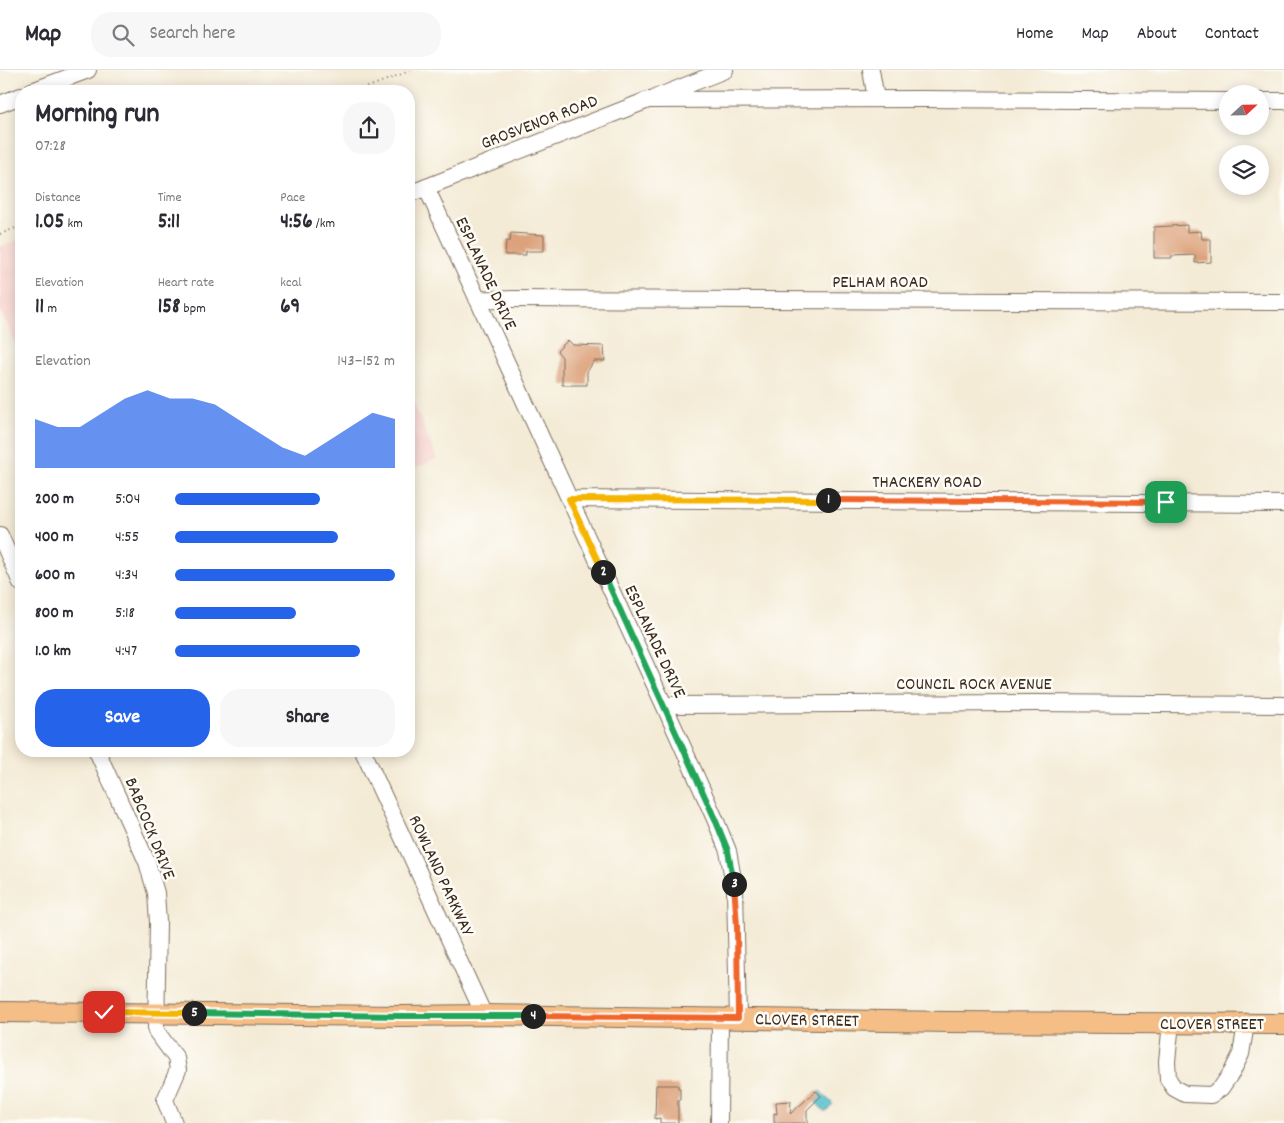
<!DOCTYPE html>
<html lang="en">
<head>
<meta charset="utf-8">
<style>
  body { margin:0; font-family:Dekko,sans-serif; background:#f7f7f7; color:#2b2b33; height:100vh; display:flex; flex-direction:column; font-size:19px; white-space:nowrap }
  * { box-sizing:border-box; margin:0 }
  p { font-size:16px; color:#7c7c81 }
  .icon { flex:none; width:28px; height:28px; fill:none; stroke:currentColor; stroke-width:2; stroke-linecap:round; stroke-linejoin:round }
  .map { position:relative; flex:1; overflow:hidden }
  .side { position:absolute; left:15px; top:15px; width:400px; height:672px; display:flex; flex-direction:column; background:#fff; border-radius:20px; box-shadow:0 2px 12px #0003 }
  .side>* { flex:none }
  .needle { width:32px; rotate:68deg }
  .fabs { position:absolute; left:1219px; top:15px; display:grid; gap:10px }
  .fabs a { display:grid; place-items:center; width:50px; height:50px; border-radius:50%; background:#fff; box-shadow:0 2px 12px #0003; font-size:25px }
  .pin { position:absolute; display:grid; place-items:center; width:42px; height:42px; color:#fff; margin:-21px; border-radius:10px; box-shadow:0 2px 8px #0006 }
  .km { position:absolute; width:25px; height:25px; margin:-12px; border-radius:50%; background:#222; color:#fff; font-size:14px; line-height:25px; text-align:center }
  .round { display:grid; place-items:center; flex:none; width:52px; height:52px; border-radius:20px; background:#f7f7f7 }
  .head { display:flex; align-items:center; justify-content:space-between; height:85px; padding:0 20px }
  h1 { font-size:28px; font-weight:700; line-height:38px }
  .stats { display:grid; grid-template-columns:repeat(3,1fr); gap:8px; height:85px; padding:5px 20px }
  .stats div { display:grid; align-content:center }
  .stats b { font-size:21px; font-weight:700 }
  .stats small { font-size:14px; font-weight:400 }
  .stats p { font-size:14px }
  .chart { height:140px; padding:10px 20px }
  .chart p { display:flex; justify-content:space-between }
  .chart svg { width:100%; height:90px; margin-top:5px; fill:#2563eb; opacity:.7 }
  .button { display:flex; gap:10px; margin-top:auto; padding:10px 20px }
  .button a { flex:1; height:58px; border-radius:20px; background:#2563eb; color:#fff; font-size:20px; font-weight:700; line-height:58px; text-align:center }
  .button a+a { background:#f7f7f7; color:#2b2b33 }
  ul { padding:0 20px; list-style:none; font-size:16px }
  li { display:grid; grid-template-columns:80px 60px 1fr; align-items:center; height:38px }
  li i { height:12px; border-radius:6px; background:#2563eb }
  header { display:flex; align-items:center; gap:30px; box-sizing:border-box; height:70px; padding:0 25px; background:#fff; border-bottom:1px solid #e1e1e2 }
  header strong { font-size:24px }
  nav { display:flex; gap:28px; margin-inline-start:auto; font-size:18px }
  .search { width:350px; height:45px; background:#f7f7f7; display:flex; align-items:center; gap:12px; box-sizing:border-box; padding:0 18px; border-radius:20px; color:#7c7c81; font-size:19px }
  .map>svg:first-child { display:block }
</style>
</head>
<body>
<header>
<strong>Map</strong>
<div class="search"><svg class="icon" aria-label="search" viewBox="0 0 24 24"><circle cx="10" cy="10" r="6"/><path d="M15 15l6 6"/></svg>Search here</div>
<nav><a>Home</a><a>Map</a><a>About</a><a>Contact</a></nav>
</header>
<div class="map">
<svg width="1284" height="1053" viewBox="0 0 1284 1053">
  <rect width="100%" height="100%" fill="#fdfcf7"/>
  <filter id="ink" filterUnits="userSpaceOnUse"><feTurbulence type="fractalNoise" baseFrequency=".02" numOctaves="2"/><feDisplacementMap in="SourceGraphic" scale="10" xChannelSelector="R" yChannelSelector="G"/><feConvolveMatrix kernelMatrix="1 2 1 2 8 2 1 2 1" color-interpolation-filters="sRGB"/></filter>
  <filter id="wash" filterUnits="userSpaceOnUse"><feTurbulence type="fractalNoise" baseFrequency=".0096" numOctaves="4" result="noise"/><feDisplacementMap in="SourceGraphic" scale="20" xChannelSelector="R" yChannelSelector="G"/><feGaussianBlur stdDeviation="1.12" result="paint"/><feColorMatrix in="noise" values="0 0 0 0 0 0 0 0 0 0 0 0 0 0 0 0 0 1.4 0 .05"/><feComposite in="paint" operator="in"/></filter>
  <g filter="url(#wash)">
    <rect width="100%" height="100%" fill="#f4ebd6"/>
    <path fill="#f7d0ca" d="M 21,169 L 21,285 L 0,240 L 0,177 Z
      M 409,322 L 437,389 L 409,401 Z"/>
    <path fill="#52bfcb" stroke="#467474" d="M 820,1021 L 833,1034 L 825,1042 L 812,1028 Z"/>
    <g id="blocks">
      <path fill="#dda27c" d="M 1187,155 L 1187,162 L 1201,161 L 1202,169 L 1211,169 L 1211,192 L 1195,193 L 1195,185 L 1172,186 L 1172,188 L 1154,188 L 1154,157 Z
        M 511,163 L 544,165 L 544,181 L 526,181 L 526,185 L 505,185 L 506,171 L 510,171 Z
        M 568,270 L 573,275 L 604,276 L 605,291 L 594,291 L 587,302 L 587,315 L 562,315 L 562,287 L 557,281 Z
        M 656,1015 L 678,1015 L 678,1018 L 680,1018 L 680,1030 L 678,1030 L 678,1053 L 660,1053 L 660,1048 L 655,1049 Z
        M 816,1021 L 821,1026 L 807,1040 L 807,1048 L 809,1053 L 774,1053 L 774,1043 L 777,1044 L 776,1032 L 791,1031 L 790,1044 Z"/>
    </g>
  </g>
  <g filter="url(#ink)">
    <use href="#blocks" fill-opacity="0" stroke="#7c6e5e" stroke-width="1"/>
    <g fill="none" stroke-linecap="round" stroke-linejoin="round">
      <g stroke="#7c6e5e" stroke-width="18">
        <path id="minor" d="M 871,0 L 876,29
          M 32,21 L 88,0
          M 657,27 L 725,0
          M 1260,31 L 1284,31
          M 0,34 L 21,26
          M 426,117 L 664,635 L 715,749 L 728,781 L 735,820 L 738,948
          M 409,124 L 648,30 L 923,29 L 1228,31
          M 477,229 L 1284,232
          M 569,429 L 1284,434
          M 0,465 L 21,513
          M 664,635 L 1035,633 L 1284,635
          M 97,681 L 147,792 L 156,823 L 158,852 L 156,961 L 176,988 L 178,1000 L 165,1030 L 174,1053
          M 363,681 L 484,945
          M 1171,953 L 1167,991 L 1168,1009 L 1174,1018 L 1185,1024 L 1211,1025 L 1221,1018 L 1232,1002 L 1241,984 L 1246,954
          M 719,1053 L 720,948"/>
      </g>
      <g stroke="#7c6e5e" stroke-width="22">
        <path id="major" d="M 0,942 L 401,946 L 484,945 L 950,952 L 1284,954"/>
      </g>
      <path stroke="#7c6e5e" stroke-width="2" stroke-dasharray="1 4" stroke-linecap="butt" d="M 358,21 L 412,0
        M 0,164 L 21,156"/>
      <use href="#minor" stroke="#fff" stroke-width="16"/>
      <use href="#major" stroke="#f6be87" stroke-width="20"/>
    </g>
  </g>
  <g fill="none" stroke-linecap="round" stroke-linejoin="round" filter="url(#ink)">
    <g stroke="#fff" stroke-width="10">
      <path id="split-1" d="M 828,430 L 1166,432"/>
    </g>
    <g stroke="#fff" stroke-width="10">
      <path id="split-2" d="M 603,502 L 569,429 L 828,430"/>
    </g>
    <g stroke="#fff" stroke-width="10">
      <path id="split-3" d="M 603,502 L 715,749 L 728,781 L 734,814"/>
    </g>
    <g stroke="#fff" stroke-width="10">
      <path id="split-4" d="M 533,946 L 738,948 L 737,856 L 734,814"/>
    </g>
    <g stroke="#fff" stroke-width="10">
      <path id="split-5" d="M 194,943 L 401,946 L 533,946"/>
    </g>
    <g stroke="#fff" stroke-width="10">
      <path id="split-6" d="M 104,942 L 194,943"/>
    </g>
    <use href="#split-1" stroke="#f0652b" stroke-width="6"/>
    <use href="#split-2" stroke="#f5b400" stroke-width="6"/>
    <use href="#split-3" stroke="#22a559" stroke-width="6"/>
    <use href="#split-4" stroke="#f0652b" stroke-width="6"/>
    <use href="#split-5" stroke="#22a559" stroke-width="6"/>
    <use href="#split-6" stroke="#f5b400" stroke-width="6"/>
  </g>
  <g text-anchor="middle" stroke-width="5" stroke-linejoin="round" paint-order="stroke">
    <g font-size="18" fill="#3b2a1e" stroke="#fdfcf7">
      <text transform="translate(539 51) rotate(-21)" y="6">GROSVENOR ROAD</text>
      <text transform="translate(487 203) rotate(65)" y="6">ESPLANADE DRIVE</text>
      <text x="880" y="217">PELHAM ROAD</text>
      <text x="927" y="417">THACKERY ROAD</text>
      <text transform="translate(656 571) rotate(65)" y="6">ESPLANADE DRIVE</text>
      <text x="974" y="619">COUNCIL ROCK AVENUE</text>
      <text transform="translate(151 758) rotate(68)" y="6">BABCOCK DRIVE</text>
      <text transform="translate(442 805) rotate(65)" y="6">ROWLAND PARKWAY</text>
      <text transform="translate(807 949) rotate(1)" y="6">CLOVER STREET</text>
      <text x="1212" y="959">CLOVER STREET</text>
    </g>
  </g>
</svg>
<div class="fabs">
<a><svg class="needle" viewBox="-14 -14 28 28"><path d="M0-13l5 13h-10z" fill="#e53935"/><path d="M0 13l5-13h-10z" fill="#7c7c81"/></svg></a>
<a><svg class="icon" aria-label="layers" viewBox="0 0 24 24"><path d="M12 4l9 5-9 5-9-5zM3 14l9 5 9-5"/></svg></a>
</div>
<div class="pin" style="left:1166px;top:432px;background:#1e9e55"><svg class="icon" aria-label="arrive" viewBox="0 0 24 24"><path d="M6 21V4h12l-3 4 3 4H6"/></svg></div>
<div class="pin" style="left:104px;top:942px;background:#d93025"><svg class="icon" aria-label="check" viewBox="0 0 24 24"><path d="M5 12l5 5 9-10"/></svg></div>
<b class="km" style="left:828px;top:430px">1</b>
<b class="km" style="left:603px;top:502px">2</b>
<b class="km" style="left:734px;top:814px">3</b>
<b class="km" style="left:533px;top:946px">4</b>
<b class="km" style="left:194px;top:943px">5</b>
<section class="side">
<div class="head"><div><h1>Morning run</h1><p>07:28</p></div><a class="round"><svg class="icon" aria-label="share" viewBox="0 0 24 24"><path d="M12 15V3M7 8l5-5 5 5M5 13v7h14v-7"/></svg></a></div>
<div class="stats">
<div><p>Distance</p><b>1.05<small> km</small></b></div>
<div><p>Time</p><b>5:11</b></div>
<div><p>Pace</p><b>4:56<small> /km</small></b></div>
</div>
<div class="stats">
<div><p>Elevation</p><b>11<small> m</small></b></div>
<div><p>Heart rate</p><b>158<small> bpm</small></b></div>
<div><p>kcal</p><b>69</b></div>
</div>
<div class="chart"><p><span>Elevation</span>143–152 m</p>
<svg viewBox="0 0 160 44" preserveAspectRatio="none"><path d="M0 44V20L10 24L20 24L30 17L40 10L50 6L60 10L70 10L80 13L90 20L100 27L110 34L120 38L130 31L140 24L150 17L160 20V44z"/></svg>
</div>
<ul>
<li><b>200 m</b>5:04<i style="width:66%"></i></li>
<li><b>400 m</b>4:55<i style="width:74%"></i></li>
<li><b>600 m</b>4:34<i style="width:100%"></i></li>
<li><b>800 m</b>5:18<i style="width:55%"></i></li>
<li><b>1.0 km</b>4:47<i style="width:84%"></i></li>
</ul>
<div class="button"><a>Save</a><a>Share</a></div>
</section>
</div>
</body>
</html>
